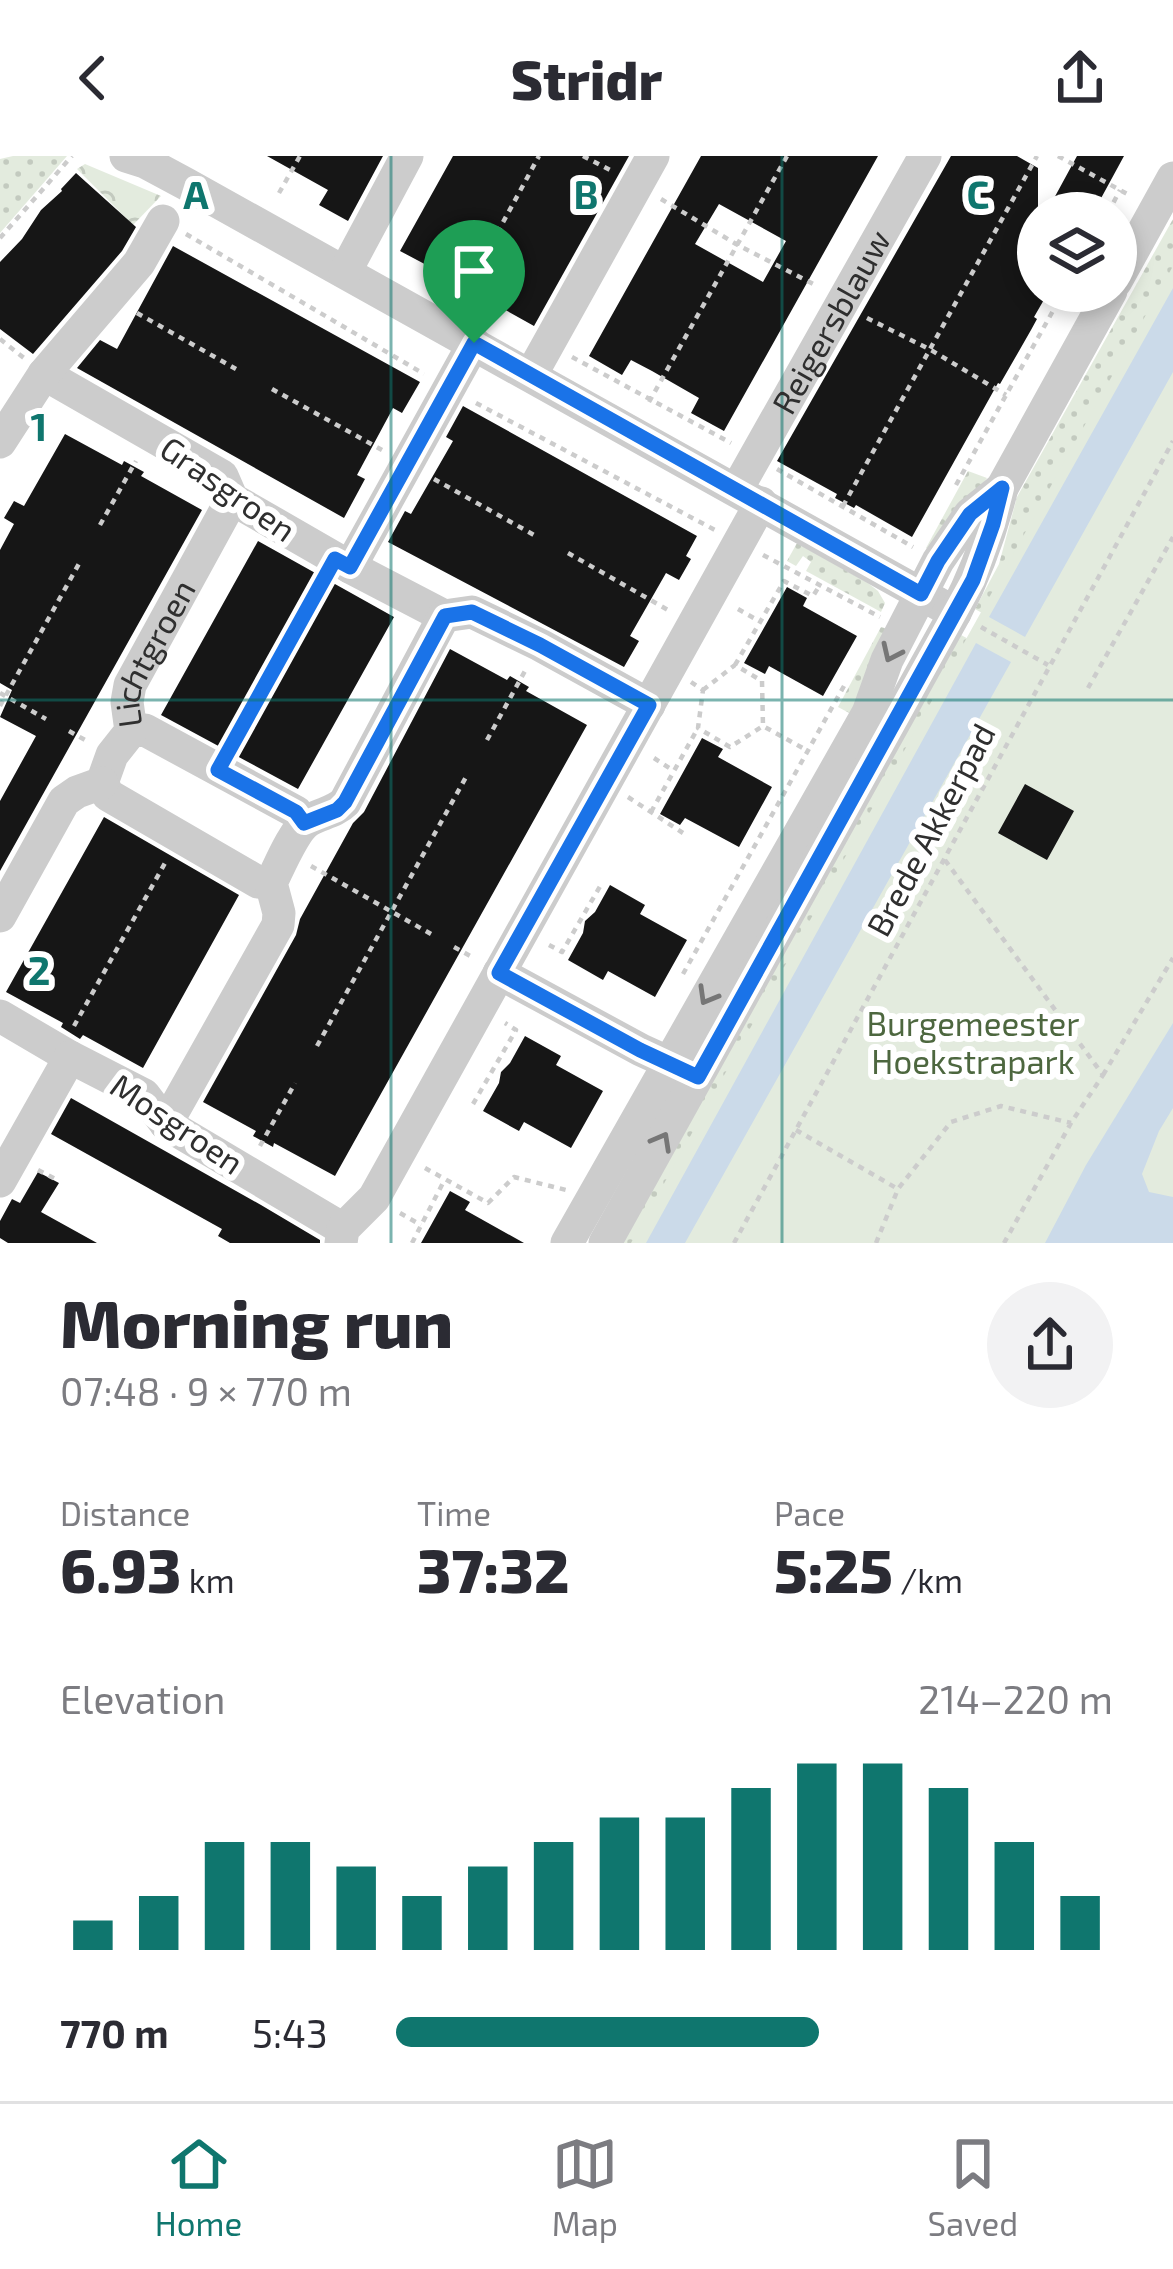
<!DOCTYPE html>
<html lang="en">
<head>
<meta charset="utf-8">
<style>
  body { margin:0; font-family:"Exo 2",sans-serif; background:#f2f2f3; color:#2b2b33; height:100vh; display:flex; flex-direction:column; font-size:45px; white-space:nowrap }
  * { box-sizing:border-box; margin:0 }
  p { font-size:39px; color:#7c7c81 }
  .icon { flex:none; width:66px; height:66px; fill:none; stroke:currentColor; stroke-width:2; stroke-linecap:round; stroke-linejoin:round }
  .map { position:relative; height:1087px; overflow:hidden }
  .panel { display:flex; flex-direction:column; background:#fff; flex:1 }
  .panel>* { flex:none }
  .buttons { position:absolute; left:1017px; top:36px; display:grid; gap:24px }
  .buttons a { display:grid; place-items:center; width:120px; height:120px; border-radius:50%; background:#fff; box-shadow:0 6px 18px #0003; font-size:60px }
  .pin { position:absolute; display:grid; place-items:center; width:102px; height:102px; color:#fff; margin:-123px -51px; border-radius:50% 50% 50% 0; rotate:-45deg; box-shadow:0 0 12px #0007 }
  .pin .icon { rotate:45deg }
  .round { display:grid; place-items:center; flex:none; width:126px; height:126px; border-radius:63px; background:#f2f2f3 }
  .summary { display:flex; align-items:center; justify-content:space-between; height:204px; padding:0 60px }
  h1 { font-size:66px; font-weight:800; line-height:90px }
  .metrics { display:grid; grid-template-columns:repeat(3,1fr); gap:18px; height:204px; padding:12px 60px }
  .metrics div { display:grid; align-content:center }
  .metrics b { font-size:60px; font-weight:800 }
  .metrics small { font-size:33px; font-weight:400 }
  .metrics p { font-size:33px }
  .chart { height:336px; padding:24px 60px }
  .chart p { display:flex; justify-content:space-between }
  .chart svg { width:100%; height:216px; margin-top:12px; stroke:#0f766e; stroke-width:6 }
  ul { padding:0 60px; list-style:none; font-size:39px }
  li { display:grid; grid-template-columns:192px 144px 1fr; align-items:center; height:90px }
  li i { height:30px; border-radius:15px; background:#0f766e }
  header { display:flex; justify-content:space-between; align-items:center; height:156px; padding:0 60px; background:#fff; font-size:54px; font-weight:800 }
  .tabs { display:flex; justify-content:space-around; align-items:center; height:168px; border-top:3px solid #e1e1e2; background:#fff; font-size:33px; color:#7c7c81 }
  .tabs a { display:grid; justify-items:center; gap:6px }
  .tabs .active { color:#0f766e }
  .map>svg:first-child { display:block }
</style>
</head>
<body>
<header><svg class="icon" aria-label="back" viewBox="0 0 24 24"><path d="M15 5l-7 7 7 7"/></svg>Stridr<svg class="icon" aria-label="share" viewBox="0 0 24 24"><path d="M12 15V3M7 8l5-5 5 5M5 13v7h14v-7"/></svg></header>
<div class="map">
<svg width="1173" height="1087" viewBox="0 0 1173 1087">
  <defs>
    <pattern id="grass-dots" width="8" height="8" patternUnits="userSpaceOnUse" patternTransform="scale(3)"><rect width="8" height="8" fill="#e3ebde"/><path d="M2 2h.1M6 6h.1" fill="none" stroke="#c3cabf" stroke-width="1.8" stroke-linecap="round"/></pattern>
    <pattern id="forest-crowns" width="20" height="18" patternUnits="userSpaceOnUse" patternTransform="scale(3)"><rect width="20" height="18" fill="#e3ebde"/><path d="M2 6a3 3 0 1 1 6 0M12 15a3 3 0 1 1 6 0" fill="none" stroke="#c3cabf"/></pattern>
  </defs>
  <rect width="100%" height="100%" fill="#fff"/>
  <path fill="url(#grass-dots)" d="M 13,0 L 67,0 L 0,77 L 0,3 Z
    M 1173,63 L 1173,132 L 989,461 L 975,453 L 999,408 L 1017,341 Z
    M 968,315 L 987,322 L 931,396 L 926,392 Z
    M 797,387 L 868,427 L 878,435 L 885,447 L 881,456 L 806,415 L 811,406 L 803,400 L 796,410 L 787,405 Z
    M 881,471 L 888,473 L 853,559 L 838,551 Z
    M 961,479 L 976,487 L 646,1087 L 620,1087 Z"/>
  <path fill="url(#forest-crowns)" d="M 85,8 L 161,40 L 133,69 L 77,13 Z"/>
  <path fill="#e3ebde" d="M 1173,110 L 1173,1087 L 631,1087 Z"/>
  <path fill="#cbdae9" d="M 1173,132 L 1173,216 L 1025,481 L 989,461 Z
    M 976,487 L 1011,506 L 685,1087 L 646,1087 Z
    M 1173,867 L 1173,952 L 1159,975 L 1142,1018 L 1149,1036 L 1173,1041 L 1173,1087 L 1045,1087 L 1086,1009 Z"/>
  <path fill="#161616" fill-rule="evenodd" d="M 267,0 L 383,0 L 348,65 L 319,49 L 328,34 Z
    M 453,0 L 629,0 L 534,170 L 502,152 L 511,136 L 478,117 L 442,98 L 434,113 L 400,95 Z
    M 701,0 L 878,0 L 724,275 L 691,257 L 699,242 L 652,215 L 631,204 L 622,219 L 589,200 ZM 719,48 L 786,85 L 763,126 L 695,88 Z
    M 951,0 L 1017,0 L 1038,12 L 1038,135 L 1049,135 L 1034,161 L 1037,163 L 1031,174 L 1000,228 L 998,227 L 912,381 L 856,349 L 854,352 L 835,342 L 837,338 L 777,305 Z
    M 1077,0 L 1124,0 L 1093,57 L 1046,57 Z
    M 76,17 L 136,71 L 122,95 L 33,198 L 0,173 L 0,106 L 22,83 L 41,54 L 62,35 L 61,33 Z
    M 173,90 L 420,226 L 402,257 L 393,252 L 357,319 L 365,323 L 344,362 L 77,212 L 100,184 L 117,193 Z
    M 463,250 L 697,380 L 686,400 L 691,403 L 679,424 L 666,417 L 630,480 L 639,485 L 624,511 L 388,386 L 405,355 L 411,358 L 453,285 L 446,281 Z
    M 65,278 L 122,309 L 124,305 L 144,316 L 141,320 L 202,354 L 0,715 L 0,645 L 36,580 L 0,561 L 12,534 L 0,527 L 0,394 L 14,368 L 4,362 L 14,345 L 24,350 Z
    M 258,385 L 394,461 L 298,633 L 161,559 Z
    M 787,431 L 807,442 L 803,450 L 857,480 L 823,540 L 769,510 L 765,518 L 744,507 Z
    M 450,493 L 507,524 L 510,520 L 529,531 L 526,535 L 587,569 L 335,1020 L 274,987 L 273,991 L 253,980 L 256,975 L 203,946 L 296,779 L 300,763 L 353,667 L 364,656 Z
    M 702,582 L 723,593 L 718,601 L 772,631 L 739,691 L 685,662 L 680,669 L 660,658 Z
    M 1025,628 L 1074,655 L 1047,704 L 998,677 Z
    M 104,661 L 239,739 L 143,912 L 83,879 L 80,883 L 61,871 L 63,867 L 6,836 Z
    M 610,729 L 645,749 L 640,758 L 687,784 L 655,841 L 608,815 L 603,824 L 568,804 L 583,777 L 585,765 L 595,756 Z
    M 525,880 L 561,900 L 556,909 L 603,935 L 571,992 L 524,966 L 519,975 L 483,955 L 499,927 L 501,916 L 510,907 Z
    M 71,942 L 261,1049 L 320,1084 L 320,1087 L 230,1087 L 218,1080 L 222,1073 L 51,978 Z
    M 38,1016 L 59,1027 L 41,1056 L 97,1087 L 8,1087 L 0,1082 L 0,1065 L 12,1043 L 20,1047 Z
    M 450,1035 L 470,1046 L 465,1054 L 524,1087 L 421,1087 Z"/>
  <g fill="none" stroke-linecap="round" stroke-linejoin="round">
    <path stroke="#ccc" stroke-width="4.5" stroke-dasharray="6 6" stroke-linecap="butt" d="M 583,0 L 610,14
      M 1058,0 L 1129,39
      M 279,37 L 300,0
      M 661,43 L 736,88 L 815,129
      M 1108,57 L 1120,34
      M 186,78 L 424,218
      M 0,82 L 72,0
      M 463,140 L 539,0
      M 137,157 L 236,213
      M 867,162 L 931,194 L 1006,239
      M 0,183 L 24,202
      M 572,201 L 731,287
      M 272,233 L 382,294
      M 649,246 L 787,0
      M 476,247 L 715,374
      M 777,313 L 913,391
      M 434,323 L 534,379
      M 956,329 L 1064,135
      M 843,350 L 1037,0
      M 100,369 L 136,305
      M 568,397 L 668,454
      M 763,399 L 880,461
      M 738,453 L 759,465
      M 981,471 L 1048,509
      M 735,509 L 784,425 L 813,440 L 820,429
      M 691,526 L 703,534 L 698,572 L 730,591 L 763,570 L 808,595
      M 1088,532 L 1173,381
      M 703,534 L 735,509 L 762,525 L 763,570
      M 0,537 L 46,563
      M 0,550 L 81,404
      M 69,575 L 85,584
      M 487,584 L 525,515
      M 232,588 L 320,430
      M 654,602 L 674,615
      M 628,641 L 683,677
      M 651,656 L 698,572
      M 945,704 L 1103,919 L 1071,967 L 1004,1087
      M 311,710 L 431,778
      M 549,789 L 562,796 L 602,727
      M 454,791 L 474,802
      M 683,818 L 844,530
      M 74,870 L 165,707
      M 317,890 L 466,621
      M 1103,919 L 1173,802
      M 473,948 L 516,874 L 505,867
      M 796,974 L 898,1033
      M 260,990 L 295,927
      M 425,1012 L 488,1047 L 514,1021 L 566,1034
      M 38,1014 L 59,1025
      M 400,1057 L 421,1069
      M 412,1087 L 445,1023
      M 734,1087 L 1173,285
      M 876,1087 L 898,1033 L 951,966 L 1001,950 L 1071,967"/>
    <g stroke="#ccc" stroke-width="33">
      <path d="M 126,0 L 145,6 L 186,28 L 955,457"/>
      <path d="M 345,116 L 407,0"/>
      <path d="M 1116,125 L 1173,22"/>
      <path d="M 44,218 L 222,320 L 232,343 L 350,411 L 444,460 L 472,456 L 540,489 L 649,549"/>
      <path d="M 531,219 L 653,0"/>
      <path d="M 0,286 L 44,218 L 139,107 L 163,65"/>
      <path id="s1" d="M 737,333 L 925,0"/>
      <path d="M 350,411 L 474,187"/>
      <path d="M 131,575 L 145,574 L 296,656 L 304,667"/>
      <path id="s2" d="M 102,627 L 112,599 L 131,575 L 127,546 L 130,529 L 232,343"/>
      <path d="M 102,627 L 108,639 L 258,726 L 271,727"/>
      <path d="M 0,760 L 64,645 L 77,636 L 102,627"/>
      <path d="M 499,817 L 641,894 L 685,914"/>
      <path d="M 0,860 L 70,901"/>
      <path d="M 166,968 L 278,769 L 279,757 L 271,727 C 279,711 294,674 308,665 C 321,657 334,657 345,646 L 444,460"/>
      <path d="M 0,1025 L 70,901 L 144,939 L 166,968 L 343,1073"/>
      <path d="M 341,1087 L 343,1073 L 374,1042 L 761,347"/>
      <path d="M 567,1087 L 868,557 L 887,504 L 938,405 L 970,358 L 1002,332"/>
      <path d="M 605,1087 L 955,457 C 976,417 991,376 1002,332 L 1111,135"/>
    </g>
  </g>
  <defs><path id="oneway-chevron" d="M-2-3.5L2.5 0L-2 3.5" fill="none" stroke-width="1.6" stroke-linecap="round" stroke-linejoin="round" transform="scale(3)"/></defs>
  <g stroke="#767676">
    <use href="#oneway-chevron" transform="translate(891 497) rotate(115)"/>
    <use href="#oneway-chevron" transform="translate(707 840) rotate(120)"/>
    <use href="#oneway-chevron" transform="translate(662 985) rotate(-61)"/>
  </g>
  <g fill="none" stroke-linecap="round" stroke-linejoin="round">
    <g stroke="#fff" stroke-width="24">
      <path id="route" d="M 474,187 L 921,438 L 938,405 L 970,358 L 1002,332 L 993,368 L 973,424 L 698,921 L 640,894 L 499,817 L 649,549 L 540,489 L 472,456 L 445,460 L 345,646 L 337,654 L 304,667 L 296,656 L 218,614 L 335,403 L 350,411 Z"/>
    </g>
    <use href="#route" stroke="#1a73e8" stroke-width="15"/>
  </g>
  <path fill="none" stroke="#0f766e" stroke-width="3" stroke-opacity="0.55" d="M 391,0 L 391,1087M 782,0 L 782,1087M 0,544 L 1173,544"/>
  <g text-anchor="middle" stroke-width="12" stroke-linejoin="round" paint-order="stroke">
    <g font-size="33" fill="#2f2f2f" stroke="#fff">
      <text dy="12" stroke="none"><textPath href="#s1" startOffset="192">Reigersblauw</textPath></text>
      <text transform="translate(228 333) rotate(35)" y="12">Grasgroen</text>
      <text dy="12" stroke="none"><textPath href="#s2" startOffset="144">Lichtgroen</textPath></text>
      <text transform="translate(931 674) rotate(-62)" y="12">Brede Akkerpad</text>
      <text transform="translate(177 968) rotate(34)" y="12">Mosgroen</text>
    </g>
    <g font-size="33" fill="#4d673f" stroke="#fff">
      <text x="973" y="880">Burgemeester<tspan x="973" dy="38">Hoekstrapark</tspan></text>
    </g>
  </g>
  <g font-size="39" text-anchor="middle" font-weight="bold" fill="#0f766e" stroke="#fff" stroke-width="12" stroke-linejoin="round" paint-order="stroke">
    <text x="196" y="53">A</text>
    <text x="586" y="53">B</text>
    <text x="978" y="53">C</text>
    <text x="39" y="285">1</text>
    <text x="39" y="829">2</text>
  </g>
</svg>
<div class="buttons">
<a><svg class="icon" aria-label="layers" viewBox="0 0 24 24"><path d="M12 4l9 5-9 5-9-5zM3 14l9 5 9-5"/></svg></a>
</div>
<div class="pin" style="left:474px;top:187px;background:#1e9e55"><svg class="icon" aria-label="arrive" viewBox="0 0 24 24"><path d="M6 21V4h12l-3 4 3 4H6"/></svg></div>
</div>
<section class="panel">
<div class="summary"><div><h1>Morning run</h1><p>07:48 · 9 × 770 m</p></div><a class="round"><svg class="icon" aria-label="share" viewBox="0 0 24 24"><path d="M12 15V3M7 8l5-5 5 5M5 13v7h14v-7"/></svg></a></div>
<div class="metrics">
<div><p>Distance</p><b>6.93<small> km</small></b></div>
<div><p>Time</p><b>37:32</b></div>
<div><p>Pace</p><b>5:25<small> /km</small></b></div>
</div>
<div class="chart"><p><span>Elevation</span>214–220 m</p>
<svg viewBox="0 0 160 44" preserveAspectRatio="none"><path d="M5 44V38M15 44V33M25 44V22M35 44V22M45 44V27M55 44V33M65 44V27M75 44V22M85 44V17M95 44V17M105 44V11M115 44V6M125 44V6M135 44V11M145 44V22M155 44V33"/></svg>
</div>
<ul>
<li><b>770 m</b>5:43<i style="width:59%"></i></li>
</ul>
</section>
<nav class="tabs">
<a class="active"><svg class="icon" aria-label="home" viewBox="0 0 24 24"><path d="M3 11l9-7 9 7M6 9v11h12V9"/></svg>Home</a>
<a><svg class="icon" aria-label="map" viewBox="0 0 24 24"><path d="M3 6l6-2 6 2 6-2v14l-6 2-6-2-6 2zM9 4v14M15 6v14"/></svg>Map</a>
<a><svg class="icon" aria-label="saved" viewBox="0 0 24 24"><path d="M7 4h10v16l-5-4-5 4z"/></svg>Saved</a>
</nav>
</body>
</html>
